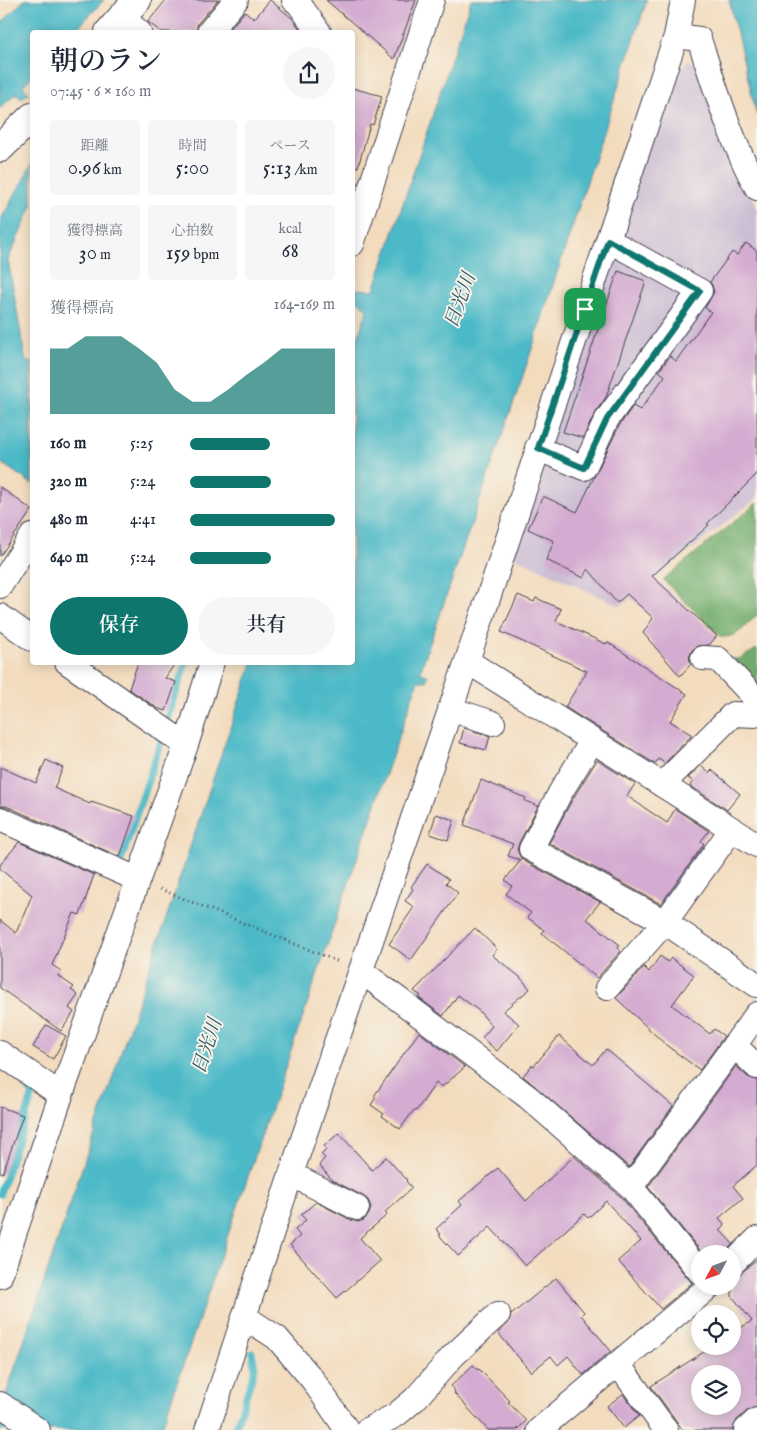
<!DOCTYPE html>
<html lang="ja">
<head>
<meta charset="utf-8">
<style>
  body { margin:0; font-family:"IM FELL English","Noto Serif JP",serif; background:#f6f6f7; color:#1f2937; height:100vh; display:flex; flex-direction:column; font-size:19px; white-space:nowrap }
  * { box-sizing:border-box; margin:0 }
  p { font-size:16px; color:#747a83 }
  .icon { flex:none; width:28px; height:28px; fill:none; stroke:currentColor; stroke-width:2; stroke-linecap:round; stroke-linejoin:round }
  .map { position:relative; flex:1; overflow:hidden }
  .panel { position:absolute; left:30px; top:30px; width:325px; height:635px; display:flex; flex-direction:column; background:#fff; border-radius:5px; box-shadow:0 2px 12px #0003 }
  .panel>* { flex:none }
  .needle { width:32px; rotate:229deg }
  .fabs { position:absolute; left:691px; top:1245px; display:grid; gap:10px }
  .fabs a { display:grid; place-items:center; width:50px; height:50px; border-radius:50%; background:#fff; box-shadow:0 2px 12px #0003; font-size:25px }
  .pin { position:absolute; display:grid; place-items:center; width:42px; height:42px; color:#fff; margin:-21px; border-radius:10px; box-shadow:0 2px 8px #0006 }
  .round { display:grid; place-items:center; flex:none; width:52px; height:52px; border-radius:26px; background:#f6f6f7 }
  .head { display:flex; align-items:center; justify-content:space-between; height:85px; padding:0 20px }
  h1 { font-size:28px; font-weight:600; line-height:38px }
  .metrics { display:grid; grid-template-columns:repeat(3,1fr); gap:8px; height:85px; padding:5px 20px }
  .metrics div { display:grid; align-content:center; border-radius:5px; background:#f6f6f7; text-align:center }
  .metrics b { font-size:21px; font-weight:600 }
  .metrics small { font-size:14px; font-weight:400 }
  .metrics p { font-size:14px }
  .chart { height:140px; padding:10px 20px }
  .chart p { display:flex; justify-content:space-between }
  .chart svg { width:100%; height:90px; margin-top:5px; fill:#0f766e; opacity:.7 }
  .action { display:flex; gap:10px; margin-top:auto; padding:10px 20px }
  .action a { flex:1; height:58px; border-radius:30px; background:#0f766e; color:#fff; font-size:20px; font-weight:600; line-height:58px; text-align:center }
  .action a+a { background:#f6f6f7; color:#1f2937 }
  ul { padding:0 20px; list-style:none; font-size:16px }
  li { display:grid; grid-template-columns:80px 60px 1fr; align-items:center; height:38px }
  li i { height:12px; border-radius:6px; background:#0f766e }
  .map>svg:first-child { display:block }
</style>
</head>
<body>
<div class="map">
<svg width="757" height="1430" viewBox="0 0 757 1430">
  <rect width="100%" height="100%" fill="#f7f3e8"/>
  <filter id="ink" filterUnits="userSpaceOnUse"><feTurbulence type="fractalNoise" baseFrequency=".02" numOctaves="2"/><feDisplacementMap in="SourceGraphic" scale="10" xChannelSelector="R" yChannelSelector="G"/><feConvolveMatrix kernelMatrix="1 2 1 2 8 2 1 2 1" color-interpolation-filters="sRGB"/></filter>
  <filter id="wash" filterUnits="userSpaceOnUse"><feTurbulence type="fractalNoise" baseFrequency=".0096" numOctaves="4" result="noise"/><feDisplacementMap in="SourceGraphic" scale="20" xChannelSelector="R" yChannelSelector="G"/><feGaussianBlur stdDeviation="1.12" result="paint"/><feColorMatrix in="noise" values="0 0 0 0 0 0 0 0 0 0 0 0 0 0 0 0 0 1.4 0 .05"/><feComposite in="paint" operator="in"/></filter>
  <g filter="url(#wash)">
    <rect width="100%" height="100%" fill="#f3dcbe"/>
    <path fill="#ccbed4" d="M 688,60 L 698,64 L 741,177 L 757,207 L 757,498 L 620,606 L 510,555 L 658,110 Z"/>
    <path fill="#71ac6c" stroke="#4a6754" d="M 757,503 L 757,615 C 745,626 738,638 721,637 L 664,581 L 665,578 Z
      M 757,649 L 757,692 L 732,659 L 739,659 Z"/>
    <path fill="#4cb9c7" stroke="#376e81" d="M 24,0 L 104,0 L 74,32 L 32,32 L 32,76 L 23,86 L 29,92 L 22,99 L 16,93 L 0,109 L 0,24 Z
      M 471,0 L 647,0 L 526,367 L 420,672 L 428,676 L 426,681 L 418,681 L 161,1430 L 0,1430 L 0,1412 L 252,663 L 352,662 L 352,355 L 367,310 L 355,298 L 356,289 L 374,290 Z
      M 729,0 L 757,0 L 757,116 Z
      M 32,164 L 32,206 L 8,260 L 26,362 L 32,362 L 32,484 L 0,462 L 0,221 Z"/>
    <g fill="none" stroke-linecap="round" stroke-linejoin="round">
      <path stroke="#4cb9c7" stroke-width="7" d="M 166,725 L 186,662
        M 121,861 L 162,738
        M 0,1194 L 33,1094 L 23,1083
        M 235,1430 L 255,1368 L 252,1352"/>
    </g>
    <g id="blocks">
      <path fill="#d4acd1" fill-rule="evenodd" d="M 166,0 L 218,0 L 198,23 L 196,32 L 161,32 L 148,22 Z
        M 270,0 L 292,18 L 302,32 L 227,32 L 245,11 L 254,19 Z
        M 326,0 L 416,0 L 394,59 Z
        M 352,88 L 382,96 L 373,125 L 370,124 L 358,167 L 352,166 Z
        M 746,243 L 757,251 L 757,474 L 707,524 L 709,525 L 652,576 L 717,636 L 709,645 L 697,646 L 692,650 L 689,657 L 691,664 L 680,676 L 643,633 L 653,618 L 627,594 L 617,603 L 588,569 L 584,578 L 546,560 L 554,541 L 528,529 L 543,496 L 577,512 L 619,426 L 633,406 L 640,410 L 665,376 L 659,371 L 670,356 L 676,361 L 711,312 L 705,308 L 714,292 L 712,285 L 710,282 L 732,252 L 737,255 Z
        M 618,271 L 646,281 L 606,397 L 595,413 L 583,438 L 563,432 Z
        M 0,487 L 32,510 L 0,556 Z
        M 518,595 L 534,602 L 536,598 L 561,609 L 556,621 L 606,644 L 607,642 L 687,694 L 670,721 L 692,735 L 690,737 L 665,763 L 658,759 L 655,764 L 565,707 L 587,671 L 501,632 Z
        M 138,662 L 176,662 L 165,678 L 176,682 L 166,711 L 157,708 L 129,689 Z
        M 464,728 L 490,736 L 486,750 L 460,743 Z
        M 46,760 L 63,768 L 54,788 L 90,804 L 91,802 L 134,816 L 120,857 L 6,806 L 0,806 L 0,767 L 36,783 Z
        M 597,760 L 635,784 L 627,796 L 667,823 L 675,809 L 709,831 L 701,841 L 704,844 L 661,904 L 549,843 L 572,800 Z
        M 701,766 L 709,773 L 712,770 L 740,794 L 727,810 L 690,786 L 693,781 L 688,778 Z
        M 481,780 L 526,798 L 525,801 L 538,806 L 519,843 L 517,850 L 520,857 L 524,861 L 600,902 L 587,918 L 588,920 L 620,945 L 618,948 L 621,951 L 597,978 L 542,933 L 544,930 L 527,917 L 531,913 L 506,894 L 512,886 L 505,880 L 521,860 L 508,856 L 513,844 L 464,825 Z
        M 436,814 L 454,820 L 448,840 L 430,834 Z
        M 19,842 L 94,875 L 80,915 L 74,913 L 52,965 L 61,971 L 58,976 L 74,987 L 71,990 L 78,995 L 69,1008 L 74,1012 L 61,1031 L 0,988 L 0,920 L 16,933 L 32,895 L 0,869 L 0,865 Z
        M 427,864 L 449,879 L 446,883 L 458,893 L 411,960 L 389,944 L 414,907 L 405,901 L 413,889 L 411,887 Z
        M 475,928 L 497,949 L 492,955 L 520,977 L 530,989 L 503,1011 L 519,1024 L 497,1051 L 482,1038 L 492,1026 L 479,1011 L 458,995 L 443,1016 L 419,998 L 421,996 L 414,991 Z
        M 660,956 L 668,962 L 671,958 L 694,975 L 672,1005 L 710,1034 L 714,1029 L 724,1036 L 700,1070 L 666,1045 L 616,998 L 644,967 L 649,972 Z
        M 46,1025 L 66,1036 L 53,1059 L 33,1047 Z
        M 419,1032 L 465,1067 L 442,1087 L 436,1083 L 416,1111 L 414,1110 L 400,1129 L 382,1116 L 384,1114 L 371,1105 L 376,1097 L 374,1096 Z
        M 559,1036 L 593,1065 L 606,1049 L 673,1106 L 629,1167 L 523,1076 L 532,1065 L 534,1066 Z
        M 736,1066 L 748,1077 L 757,1080 L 757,1165 L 733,1186 L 743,1198 L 719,1218 L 725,1225 L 720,1230 L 733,1244 L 723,1254 L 703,1254 L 648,1187 Z
        M 0,1107 L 23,1115 L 3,1173 L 0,1172 Z
        M 339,1133 L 372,1170 L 386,1157 L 407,1180 L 406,1181 L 412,1188 L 385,1212 L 387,1215 L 360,1238 L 380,1261 L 337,1298 L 290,1245 L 300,1236 L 295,1230 L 306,1220 L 301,1215 L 316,1202 L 351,1220 L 358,1222 L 364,1220 L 369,1214 L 371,1207 L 368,1200 L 363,1196 L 332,1180 L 319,1165 L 325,1158 L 321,1154 L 326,1149 L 324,1146 Z
        M 574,1156 L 621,1197 L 692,1283 L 661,1309 L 618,1261 L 641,1241 L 606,1201 L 588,1218 L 584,1214 L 525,1266 L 490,1227 L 458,1256 L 439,1235 L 441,1234 L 436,1229 L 462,1205 L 459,1201 L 498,1168 L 526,1201 Z
        M 757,1260 L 757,1407 L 748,1410 L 737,1420 L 732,1430 L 683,1430 L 651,1386 L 713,1346 L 732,1346 L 732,1333 L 752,1321 L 732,1296 L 732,1280 ZM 700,1374 L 732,1374 L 732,1406 L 700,1406 Z
        M 556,1278 L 584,1312 L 581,1315 L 611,1351 L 583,1375 L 568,1356 L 558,1365 L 551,1356 L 531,1372 L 498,1333 L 508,1324 L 511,1315 Z
        M 473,1365 L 478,1370 L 479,1369 L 510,1401 L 508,1402 L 526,1421 L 517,1430 L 488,1430 L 454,1393 L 455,1391 L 451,1386 Z
        M 623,1394 L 639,1416 L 624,1428 L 607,1406 Z"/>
    </g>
  </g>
  <g filter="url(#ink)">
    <use href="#blocks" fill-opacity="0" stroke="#413e4f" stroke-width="1"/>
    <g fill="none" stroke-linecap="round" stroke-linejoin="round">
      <g stroke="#413e4f" stroke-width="26">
        <path id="minor" d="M 294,0 L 299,4 L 319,32
          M 122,17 L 139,32
          M 209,32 L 236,0
          M 676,36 L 699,39 C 716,90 731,141 757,188
          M 352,244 L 432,0
          M 537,448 L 584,468 L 607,419 L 700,291 L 608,240
          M 0,586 L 32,536
          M 0,616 L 32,639
          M 703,658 L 718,659 L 757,700
          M 467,661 L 757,845
          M 67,662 L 186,745
          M 450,709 L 493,723
          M 592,741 L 560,793 L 531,849 L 665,922 L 757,985
          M 662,785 L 733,714 L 755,715 L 757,713
          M 0,819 L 137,879
          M 361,971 L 528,1097 L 631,1187 L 700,1272
          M 607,988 L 665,922 L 732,829
          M 734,1045 L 757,1067
          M 0,1053 L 61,1095
          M 291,1174 L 357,1208
          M 631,1187 L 757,1014
          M 732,1264 L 757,1239
          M 0,1276 L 61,1095 L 186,745 L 212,662
          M 245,1317 L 277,1338 L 312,1379 L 347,1430
          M 618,1364 L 666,1430
          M 0,1404 L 38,1430
          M 207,1430 L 291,1174 L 467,661 L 608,240 L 676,36 L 683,0
          M 367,1430 L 396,1415 L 415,1399 L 453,1356 L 498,1314
          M 539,1430 L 710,1286
          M 746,1430 L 757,1420"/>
      </g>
      <g stroke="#413e4f" stroke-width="30">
        <path id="major" d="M 109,32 L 137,0
          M 0,148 L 32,117"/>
      </g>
      <path stroke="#413e4f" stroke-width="3" stroke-dasharray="1 4" stroke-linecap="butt" d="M 160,889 L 339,962"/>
      <use href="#minor" stroke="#fff" stroke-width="24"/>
      <use href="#major" stroke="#fff" stroke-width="28"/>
    </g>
  </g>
  <g fill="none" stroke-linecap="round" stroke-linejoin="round" filter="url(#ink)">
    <g stroke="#fff" stroke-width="10">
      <path id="route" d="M 608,240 L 700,291 L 607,419 L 584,468 L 538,448 Z"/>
    </g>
    <use href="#route" stroke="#0f766e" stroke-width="6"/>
  </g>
  <g text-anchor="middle" stroke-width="4" stroke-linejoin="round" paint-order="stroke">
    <g font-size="19" font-style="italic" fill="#31576c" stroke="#f7f3e8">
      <text transform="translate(459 300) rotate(-70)" y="7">日光川</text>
      <text transform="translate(206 1046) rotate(-72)" y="7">日光川</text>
    </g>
  </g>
</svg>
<div class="fabs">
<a><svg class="needle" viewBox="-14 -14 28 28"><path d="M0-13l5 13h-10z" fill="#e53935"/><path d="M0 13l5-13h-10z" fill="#747a83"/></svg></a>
<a><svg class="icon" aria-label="locate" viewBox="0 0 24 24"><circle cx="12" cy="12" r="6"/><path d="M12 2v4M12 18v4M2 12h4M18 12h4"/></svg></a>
<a><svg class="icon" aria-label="layers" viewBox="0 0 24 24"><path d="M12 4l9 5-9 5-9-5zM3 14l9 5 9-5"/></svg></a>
</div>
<div class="pin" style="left:585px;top:309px;background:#1e9e55"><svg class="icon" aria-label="arrive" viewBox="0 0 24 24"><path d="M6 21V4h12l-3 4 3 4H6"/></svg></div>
<section class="panel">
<div class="head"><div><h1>朝のラン</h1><p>07:45 · 6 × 160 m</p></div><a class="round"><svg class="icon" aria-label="share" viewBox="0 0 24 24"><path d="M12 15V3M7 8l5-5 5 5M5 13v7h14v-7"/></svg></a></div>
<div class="metrics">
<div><p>距離</p><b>0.96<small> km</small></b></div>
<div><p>時間</p><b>5:00</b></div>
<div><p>ペース</p><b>5:13<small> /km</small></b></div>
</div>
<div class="metrics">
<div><p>獲得標高</p><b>30<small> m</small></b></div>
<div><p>心拍数</p><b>159<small> bpm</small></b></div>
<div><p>kcal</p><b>68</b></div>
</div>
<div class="chart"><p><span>獲得標高</span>164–169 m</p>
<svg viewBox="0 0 160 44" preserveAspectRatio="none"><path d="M0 44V12L10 12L20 6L30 6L40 6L50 12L60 19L70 32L80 38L90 38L100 32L110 25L120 19L130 12L140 12L150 12L160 12V44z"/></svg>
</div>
<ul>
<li><b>160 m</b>5:25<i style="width:55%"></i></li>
<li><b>320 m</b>5:24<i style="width:56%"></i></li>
<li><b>480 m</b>4:41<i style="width:100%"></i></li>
<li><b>640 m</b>5:24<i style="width:56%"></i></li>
</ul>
<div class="action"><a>保存</a><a>共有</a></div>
</section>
</div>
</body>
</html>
